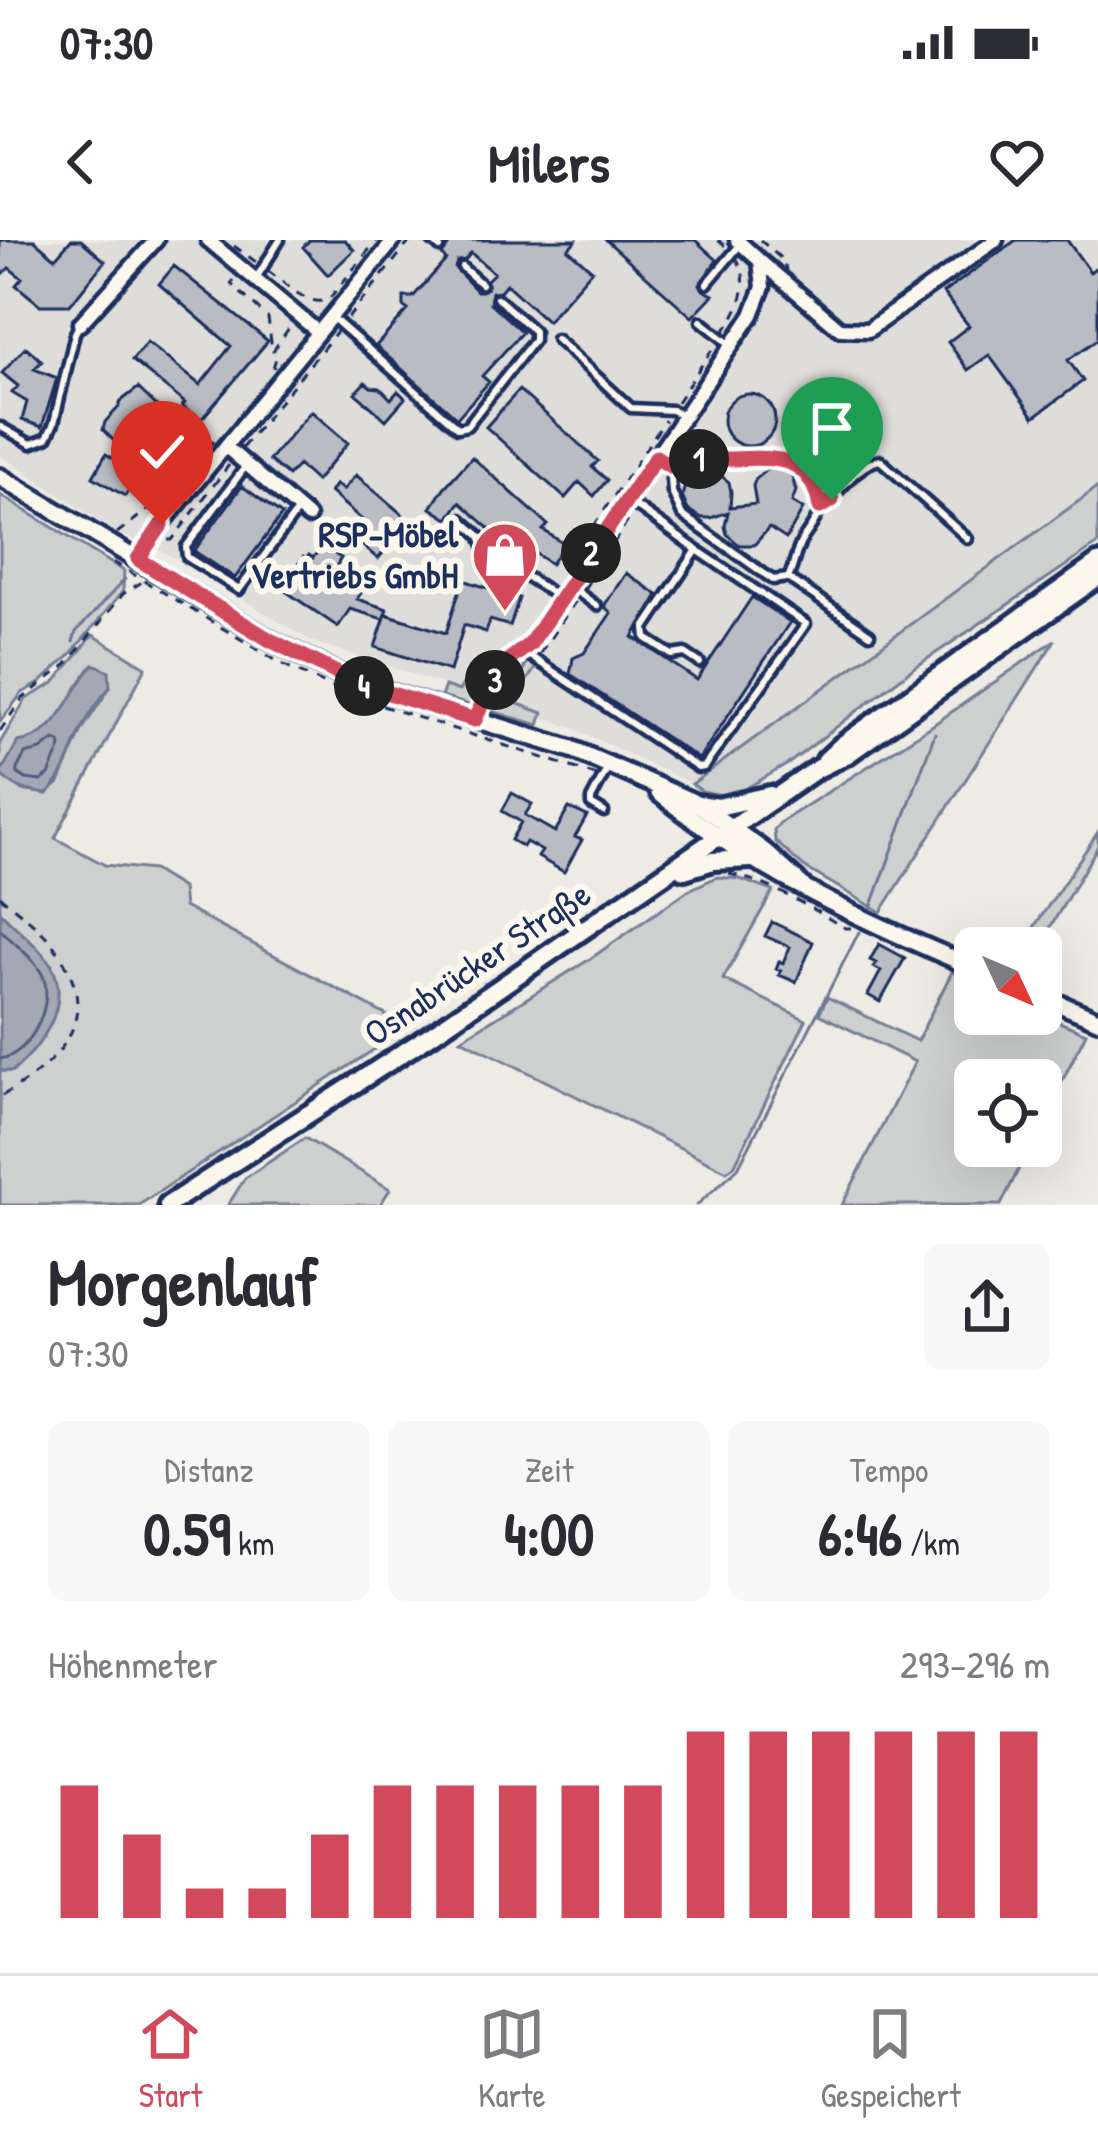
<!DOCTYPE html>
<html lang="de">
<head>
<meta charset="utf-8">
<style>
  body { margin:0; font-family:"Patrick Hand",sans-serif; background:#f7f7f7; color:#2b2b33; height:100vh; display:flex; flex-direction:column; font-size:45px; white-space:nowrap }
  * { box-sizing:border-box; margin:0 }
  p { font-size:39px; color:#7c7c81 }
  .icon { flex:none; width:66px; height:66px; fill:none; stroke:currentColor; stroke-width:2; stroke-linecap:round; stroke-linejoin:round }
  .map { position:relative; height:965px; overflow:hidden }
  .drawer { display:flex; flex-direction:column; background:#fff; flex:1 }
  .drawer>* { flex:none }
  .needle { width:78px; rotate:134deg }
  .buttons { position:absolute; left:954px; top:687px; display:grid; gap:24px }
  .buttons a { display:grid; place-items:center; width:108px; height:108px; border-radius:18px; background:#fff; box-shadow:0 12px 48px #0002; font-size:60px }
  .pin { position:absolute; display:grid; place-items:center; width:102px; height:102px; color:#fff; margin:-123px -51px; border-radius:50% 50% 50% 0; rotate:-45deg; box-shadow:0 0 12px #0007 }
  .pin .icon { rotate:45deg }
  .km { position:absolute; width:60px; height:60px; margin:-30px; border-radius:50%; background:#222; color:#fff; font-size:33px; line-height:60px; text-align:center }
  .round { display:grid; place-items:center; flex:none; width:126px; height:126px; border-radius:18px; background:#f7f7f7 }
  .head { display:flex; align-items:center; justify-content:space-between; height:204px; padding:0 48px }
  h1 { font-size:66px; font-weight:700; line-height:90px }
  .figures { display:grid; grid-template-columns:repeat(3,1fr); gap:18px; height:204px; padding:12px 48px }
  .figures div { display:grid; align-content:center; border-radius:18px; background:#f7f7f7; text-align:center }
  .figures b { font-size:60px; font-weight:700 }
  .figures small { font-size:33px; font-weight:400 }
  .figures p { font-size:33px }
  .chart { height:336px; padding:24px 48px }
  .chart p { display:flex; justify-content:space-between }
  .chart svg { width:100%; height:216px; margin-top:12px; stroke:#d1495b; stroke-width:6 }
  .status { display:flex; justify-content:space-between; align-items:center; height:84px; padding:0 60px; background:#fff; direction:ltr }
  .status svg { height:33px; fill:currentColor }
  header { display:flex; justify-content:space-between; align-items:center; height:156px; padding:0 48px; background:#fff; font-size:54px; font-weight:700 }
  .tabs { display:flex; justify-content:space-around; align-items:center; height:168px; border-top:3px solid #e1e1e2; background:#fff; font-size:33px; color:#7c7c81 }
  .tabs a { display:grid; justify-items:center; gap:6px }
  .tabs .current { color:#d1495b }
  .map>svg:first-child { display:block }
</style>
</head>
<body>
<div class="status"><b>07:30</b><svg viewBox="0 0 49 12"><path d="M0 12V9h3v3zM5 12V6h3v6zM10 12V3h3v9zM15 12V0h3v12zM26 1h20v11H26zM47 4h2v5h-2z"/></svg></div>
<header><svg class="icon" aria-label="back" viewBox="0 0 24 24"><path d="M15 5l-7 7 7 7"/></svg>Milers<svg class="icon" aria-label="heart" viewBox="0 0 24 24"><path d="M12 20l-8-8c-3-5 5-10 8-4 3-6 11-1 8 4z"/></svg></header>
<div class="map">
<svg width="1098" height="965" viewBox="0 0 1098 965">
  <rect width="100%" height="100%" fill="#eeebe4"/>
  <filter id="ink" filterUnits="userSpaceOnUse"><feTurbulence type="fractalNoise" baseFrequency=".00833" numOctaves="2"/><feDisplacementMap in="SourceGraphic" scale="24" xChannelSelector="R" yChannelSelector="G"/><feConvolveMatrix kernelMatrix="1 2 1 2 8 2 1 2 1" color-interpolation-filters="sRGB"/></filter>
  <g filter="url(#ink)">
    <path fill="#deddda" d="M 0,0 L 1098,0 L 1098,247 L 692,544 L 569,486 L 311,401 L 172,316 L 114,291 L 0,215 Z"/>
    <path fill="#cecfcf" stroke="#747f96" stroke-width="3" d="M 1098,247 L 1098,304 L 911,430 L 788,524 L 738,553 L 721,555 L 702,551 L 692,544 Z
      M 0,255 L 124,331 L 123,351 L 70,415 L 40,443 L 22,453 L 0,482 Z
      M 93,395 L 146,427 L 55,598 L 105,625 L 153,630 L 182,648 L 184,667 L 408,787 L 139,965 L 0,965 L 0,831 L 13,831 L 52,725 L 0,672 L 0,535 L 22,550 L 46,554 L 59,543 L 82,490 L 110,447 L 89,429 C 72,458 54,498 18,502 L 0,534 L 0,503 L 26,459 L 54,443 Z
      M 1055,400 L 881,672 L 804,627 L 775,601 L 774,590 L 781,582 L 930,487 Z
      M 527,422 L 536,427 L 513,462 L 543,473 L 539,485 L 441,457 L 445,446 L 459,451 L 467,437 L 475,435 L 489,449 L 504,450 L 518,441 Z
      M 1098,592 L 1098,606 L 1038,708 L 1020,708 Z
      M 717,637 L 740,639 L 773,651 L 723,739 L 806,780 L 734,926 L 727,931 L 461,799 L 590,719 L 687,651 Z
      M 952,732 L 960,735 L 958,740 L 975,747 L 975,774 L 1040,774 L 1086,793 L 1041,884 L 1041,840 L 975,840 L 975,906 L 1030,906 L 1001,965 L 842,965 L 915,822 L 819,774 L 827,757 L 917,801 Z
      M 305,898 L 390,949 L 380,965 L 228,965 L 245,938 Z"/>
    <path fill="#a3a8b4" stroke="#6d7892" stroke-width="3" d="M 94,424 L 109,431 L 110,447 C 99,460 89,475 81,491 C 70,513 66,536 47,554 C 27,551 14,548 0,534 L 18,502 C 60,497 69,451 94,424 Z
      M 0,672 C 14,687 45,711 53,729 C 70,767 41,807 13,831 L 0,831 Z"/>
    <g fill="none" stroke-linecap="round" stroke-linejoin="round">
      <path stroke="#515f80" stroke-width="3" d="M 54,500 L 60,502 L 61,507 L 49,535 L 41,541 L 26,539 L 18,534 L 17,529 L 25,514 L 41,510 Z
        M 0,689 C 12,702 32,716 41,732 C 57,760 31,815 0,819"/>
      <path stroke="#6d7892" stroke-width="3" d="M 73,402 L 76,392 L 125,339
        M 871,668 L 935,493
        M 697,965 L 738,928 L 859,692"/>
    </g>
    <path fill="#b9bcc3" stroke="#1b2f5e" stroke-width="3" fill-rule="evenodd" d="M 0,0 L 34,0 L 55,18 L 71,0 L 81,0 L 105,21 L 70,65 L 40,65 L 16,45 L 22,38 L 9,28 L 0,37 Z
      M 310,0 L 345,0 L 354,10 L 328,35 L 303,7 Z
      M 452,0 L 576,0 L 568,9 L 592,30 L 547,81 L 506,44 L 500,51 L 492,52 L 490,63 L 522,92 L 482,136 L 489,142 L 457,178 L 376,106 L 408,70 L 404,67 L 404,57 L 413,57 L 446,20 L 442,15 ZM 471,13 L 494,33 L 487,40 L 487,48 L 482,51 L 477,51 L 455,28 L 457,21 L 465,20 Z
      M 606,0 L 695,0 L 717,20 L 700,44 L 703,50 L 713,55 L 692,77 Z
      M 1016,0 L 1067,0 L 1090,32 L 1098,26 L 1098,99 L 1068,120 L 1083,141 L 1034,177 L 989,115 L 968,130 L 948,102 L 969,86 L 943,53 Z
      M 174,26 L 268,101 L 200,181 L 182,166 L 185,163 L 132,120 L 147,102 L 200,145 L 231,106 L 159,44 Z
      M 26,107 L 42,121 L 34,129 L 57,138 L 42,187 L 22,180 L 27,162 L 12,153 L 18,146 L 2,133 Z
      M 365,142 L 371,147 L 380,148 L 391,159 L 398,151 L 405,158 L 386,180 L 355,153 Z
      M 138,148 L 189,197 L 193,203 L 192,211 L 186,217 L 179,218 L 172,215 L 146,189 L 124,211 L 103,190 L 105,182 L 119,167 L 121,161 Z
      M 519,150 L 598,221 L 592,227 L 607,240 L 594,256 L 579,242 L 565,258 L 486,187 Z
      M723 180a26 26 0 1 1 52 0a26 26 0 1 1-52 0Z
      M 311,171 L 348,203 L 316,241 L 298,225 L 288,236 L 269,220 Z
      M 823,193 L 847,221 L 829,240 L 802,214 Z
      M 106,214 L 139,234 L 125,256 L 93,237 Z
      M 472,217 L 548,285 L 543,290 L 564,304 L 551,324 L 527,308 L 520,316 L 460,262 L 448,279 L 431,268 L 444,248 Z
      M 770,227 L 779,227 L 792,236 L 796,251 L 792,262 L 803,269 L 786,299 L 769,288 L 754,305 L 739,305 L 727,294 L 725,286 L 728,272 L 711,278 L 702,278 L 688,270 L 682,256 L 687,239 L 694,232 L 714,230 L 729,242 L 731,252 L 730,267 L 756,264 L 753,246 L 756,238 Z
      M 356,235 L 410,281 L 378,319 L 357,301 L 365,292 L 358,285 L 362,280 L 330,252 L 336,244 L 343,250 Z
      M 242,246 L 282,275 L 235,338 L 194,311 Z
      M 334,302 L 342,307 L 336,315 L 341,318 L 333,332 L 352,345 L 357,337 L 367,344 L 357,359 L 387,369 L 383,379 L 350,369 L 338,387 L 281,348 L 303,317 L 306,319 L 309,315 L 313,318 L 323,304 L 329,308 Z
      M 626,333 L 658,355 L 633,397 L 697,440 L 752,357 L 790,382 L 699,519 L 570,434 L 573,418 L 584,413 L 611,373 L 604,366 Z
      M 463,340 L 519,358 L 510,386 L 490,380 L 486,392 L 464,385 L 450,431 L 375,407 L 386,374 L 446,393 Z
      M 512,553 L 532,564 L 525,575 L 555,592 L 569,568 L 587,576 L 575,597 L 582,600 L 564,632 L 538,617 L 542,611 L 526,602 L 523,607 L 511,600 L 521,582 L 502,571 Z
      M 772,682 L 813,702 L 796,742 L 779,735 L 781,731 L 776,729 L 779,721 L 783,723 L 790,707 L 765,696 Z
      M 879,704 L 905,718 L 880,762 L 868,755 L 881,731 L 873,727 L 876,723 L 870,720 Z"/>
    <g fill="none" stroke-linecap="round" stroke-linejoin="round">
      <g stroke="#1b2f5e" stroke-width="15">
        <path id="service" d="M 431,0 L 440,8
          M 462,27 L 481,44
          M 255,40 L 280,0
          M 707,44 L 739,6
          M 334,79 L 458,188 L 467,186 L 534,100 L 534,91 L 497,58
          M 701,81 L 731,105
          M 556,99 L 631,168 L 672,170 L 683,176
          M 1,187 L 31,204 L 47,198 L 54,183 L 75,93 L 80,84
          M 659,219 L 670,226 L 672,252 L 682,275 L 773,340 L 788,338 C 794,326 795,314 801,302 C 807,292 817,281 820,269 C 824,249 801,225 783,219 C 764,214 688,218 670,226
          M 245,227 L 186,307 L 187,317 L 239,350 L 298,270
          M 630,262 L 697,310 L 645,388 L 646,398 L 672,415 L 685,413 L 700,423
          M 821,267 C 841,253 855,225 880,220 L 968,299
          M 461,279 L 480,296 L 486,310 L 558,357
          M 788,338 L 870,394
          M 571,347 L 597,366
          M 524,412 L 698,528 L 704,527 L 806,384 L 697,310
          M 604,572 L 591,564 L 591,559 L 607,529"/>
      </g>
      <g stroke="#1b2f5e" stroke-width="21">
        <path id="minor" d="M 208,0 L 318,92
          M 760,21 L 840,89 L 868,90 L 996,0
          M 80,84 L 156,0
          M 226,207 L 308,277
          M 138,319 L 162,284 L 394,0
          M 498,428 L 530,404 L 752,75 L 763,47 L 760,21 L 737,0"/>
      </g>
      <g stroke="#1b2f5e" stroke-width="24">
        <path id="tertiary" d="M 0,237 L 270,400 L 357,443 L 572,509 L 698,564 L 764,611 L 802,645
          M 659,553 C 754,630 863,681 975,728
          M 1041,756 L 1098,780"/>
      </g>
      <g stroke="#1b2f5e" stroke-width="26">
        <path id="secondary" d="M 826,520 L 842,505 L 1098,323
          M 698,564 L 718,567 L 770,555
          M 684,630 L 713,621 L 751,619
          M 168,965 L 432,794 L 817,529 L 848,514 L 1098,337"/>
      </g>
      <path stroke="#1b2f5e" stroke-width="3" stroke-dasharray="9 9" stroke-linecap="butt" d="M 718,0 L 726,7
        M 760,0 L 784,21 L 786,30
        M 234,6 L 256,22
        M 268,31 C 286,43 308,69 329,59 L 377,0
        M 234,40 L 231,44 L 268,78 L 272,110
        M 348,78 L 411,0
        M 724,92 C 739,68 752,46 737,19
        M 273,128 L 276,118 L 273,111 L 291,85
        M 677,162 L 715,105
        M 242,208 L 338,90
        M 117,293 L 153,266 L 214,201
        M 168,300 L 172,300 L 229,225
        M 113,322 L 282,424 L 349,455 L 596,535
        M 564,331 L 665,180
        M 584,349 L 631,276
        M 540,413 L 575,362
        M 480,467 L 492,451 L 495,439
        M 0,491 L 22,459 L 66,425 L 123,354 L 142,342
        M 729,634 C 771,642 808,667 845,688 L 851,688
        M 0,656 C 16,670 36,684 49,700 C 107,772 67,819 0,857"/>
      <use href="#service" stroke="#fbf7ec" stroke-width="6"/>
      <use href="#minor" stroke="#fbf7ec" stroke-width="12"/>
      <use href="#tertiary" stroke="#fbf7ec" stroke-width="15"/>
      <use href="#secondary" stroke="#fbf7ec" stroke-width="16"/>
    </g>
  </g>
  <g fill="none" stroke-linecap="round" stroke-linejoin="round" filter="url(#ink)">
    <g stroke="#fff" stroke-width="24">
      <path id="route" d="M 162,284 L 138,319 L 270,400 L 357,443 L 475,480 L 482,464 L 492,451 L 498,428 L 530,404 L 656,217 L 670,226 C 689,218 708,219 728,219 C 773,218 810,212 820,267 L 832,260"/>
    </g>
    <use href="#route" stroke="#d1495b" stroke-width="15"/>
  </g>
  <defs>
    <g id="shop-pin" transform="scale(3.45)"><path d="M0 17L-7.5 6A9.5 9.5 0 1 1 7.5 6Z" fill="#d1495b" stroke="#fbf7ec"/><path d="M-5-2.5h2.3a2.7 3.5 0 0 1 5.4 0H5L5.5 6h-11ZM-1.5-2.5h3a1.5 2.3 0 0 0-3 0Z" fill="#fff"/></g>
  </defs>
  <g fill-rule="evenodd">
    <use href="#shop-pin" x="505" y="315"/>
  </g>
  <g text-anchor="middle" stroke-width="12" stroke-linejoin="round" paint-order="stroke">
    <g font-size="36" font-weight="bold" fill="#1b2f5e" stroke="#fbf7ec" text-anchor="end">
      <text x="458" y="307">RSP-Möbel<tspan x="458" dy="41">Vertriebs GmbH</tspan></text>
    </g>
    <g font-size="36" fill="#1b2f5e" stroke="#fbf7ec">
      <text transform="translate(477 723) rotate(-34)" y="13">Osnabrücker Straße</text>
    </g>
  </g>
</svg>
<div class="buttons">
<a><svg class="needle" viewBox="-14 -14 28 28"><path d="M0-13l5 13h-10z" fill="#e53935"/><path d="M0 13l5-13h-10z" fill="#7c7c81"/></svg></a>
<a><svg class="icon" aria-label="locate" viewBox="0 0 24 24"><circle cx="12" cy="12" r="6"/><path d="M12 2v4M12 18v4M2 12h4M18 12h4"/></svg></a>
</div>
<div class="pin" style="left:832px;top:260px;background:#1e9e55"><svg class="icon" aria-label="arrive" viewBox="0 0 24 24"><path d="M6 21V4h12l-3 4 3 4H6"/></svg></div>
<div class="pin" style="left:162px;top:284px;background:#d93025"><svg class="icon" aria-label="check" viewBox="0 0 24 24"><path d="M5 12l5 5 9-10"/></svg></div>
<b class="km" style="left:699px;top:219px">1</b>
<b class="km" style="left:591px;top:313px">2</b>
<b class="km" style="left:495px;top:440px">3</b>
<b class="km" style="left:364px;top:446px">4</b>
</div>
<section class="drawer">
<div class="head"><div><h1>Morgenlauf</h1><p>07:30</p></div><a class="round"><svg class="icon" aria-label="share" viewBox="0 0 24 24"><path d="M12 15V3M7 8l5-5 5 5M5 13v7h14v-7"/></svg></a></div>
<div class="figures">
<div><p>Distanz</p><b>0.59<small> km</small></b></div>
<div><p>Zeit</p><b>4:00</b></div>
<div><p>Tempo</p><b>6:46<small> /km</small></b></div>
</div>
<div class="chart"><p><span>Höhenmeter</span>293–296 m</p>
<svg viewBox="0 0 160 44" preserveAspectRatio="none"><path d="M5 44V17M15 44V27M25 44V38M35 44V38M45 44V27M55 44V17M65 44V17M75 44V17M85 44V17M95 44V17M105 44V6M115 44V6M125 44V6M135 44V6M145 44V6M155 44V6"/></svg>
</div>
</section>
<nav class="tabs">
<a class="current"><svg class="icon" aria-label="home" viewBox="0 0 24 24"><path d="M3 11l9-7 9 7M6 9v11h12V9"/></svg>Start</a>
<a><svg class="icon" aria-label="map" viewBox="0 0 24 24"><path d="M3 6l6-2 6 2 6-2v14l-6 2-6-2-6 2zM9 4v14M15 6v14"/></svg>Karte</a>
<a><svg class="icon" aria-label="saved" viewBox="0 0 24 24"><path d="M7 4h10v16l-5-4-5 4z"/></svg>Gespeichert</a>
</nav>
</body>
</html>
